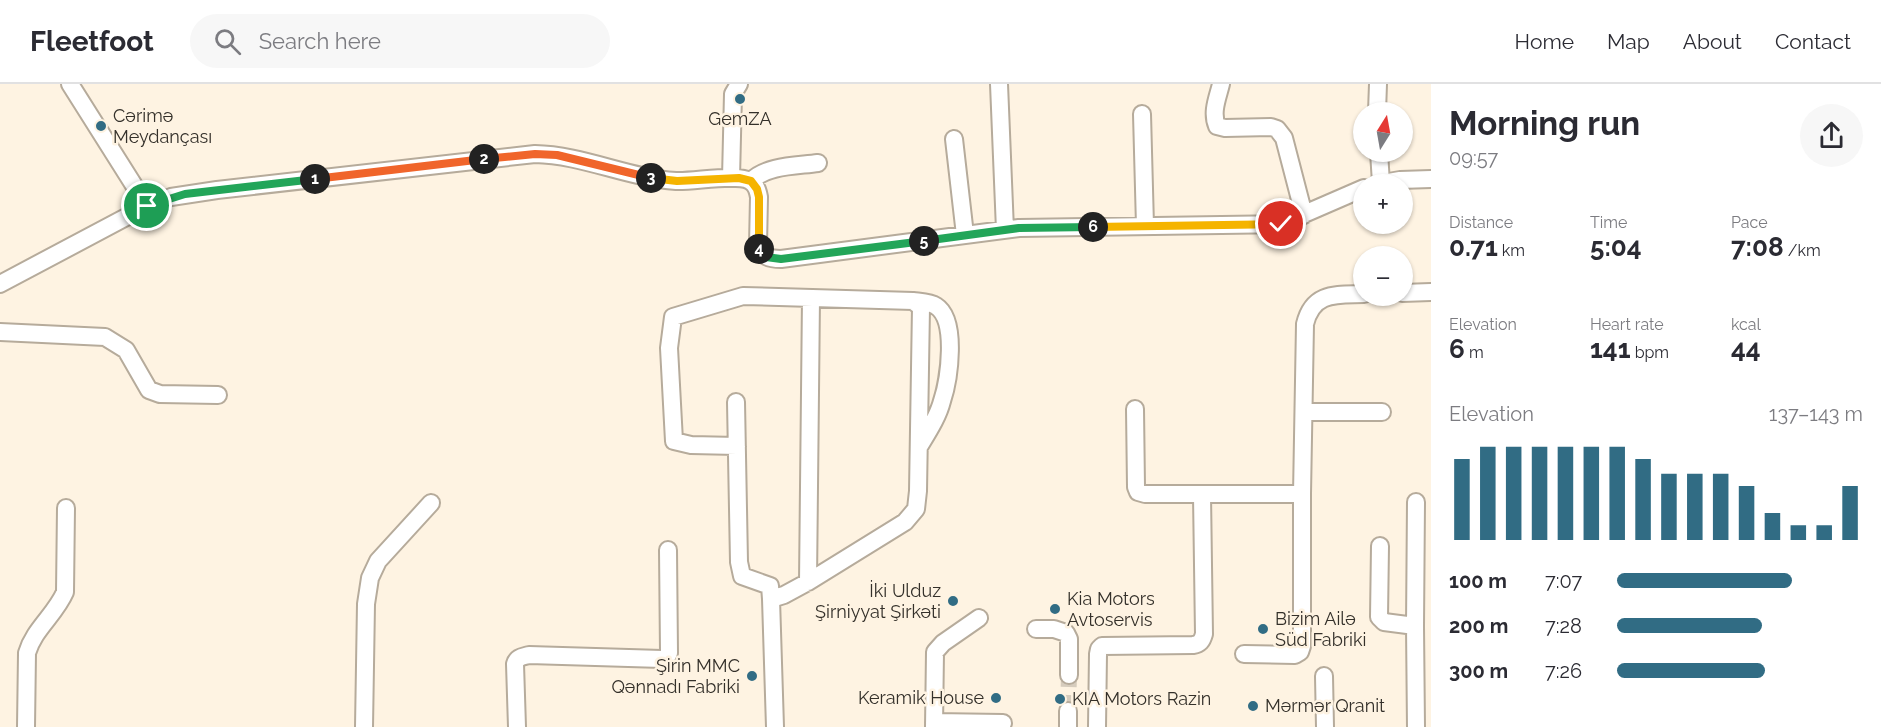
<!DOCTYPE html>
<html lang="en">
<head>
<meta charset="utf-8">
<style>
  body { margin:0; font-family:Raleway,sans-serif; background:#f7f7f7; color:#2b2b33; height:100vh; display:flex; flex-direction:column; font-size:22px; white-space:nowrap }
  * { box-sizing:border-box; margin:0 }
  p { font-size:20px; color:#7c7c81 }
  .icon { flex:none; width:33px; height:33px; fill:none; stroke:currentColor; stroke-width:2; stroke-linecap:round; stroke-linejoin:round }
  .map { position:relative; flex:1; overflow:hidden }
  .sheet { display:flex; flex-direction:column; background:#fff; width:450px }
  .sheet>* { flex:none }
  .needle { width:39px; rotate:11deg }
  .fabs { position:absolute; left:1353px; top:18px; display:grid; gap:12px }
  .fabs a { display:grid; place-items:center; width:60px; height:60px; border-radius:50%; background:#fff; box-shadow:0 2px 4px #0004; font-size:30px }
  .pin { position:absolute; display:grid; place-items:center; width:51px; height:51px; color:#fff; margin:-26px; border:3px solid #fff; border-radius:50%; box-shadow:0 2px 6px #0007 }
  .km { position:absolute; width:30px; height:30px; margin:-15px; border-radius:50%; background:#222; color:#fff; font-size:16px; line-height:30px; text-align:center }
  .round { display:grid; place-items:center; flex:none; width:63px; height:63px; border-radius:32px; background:#f7f7f7 }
  .summary { display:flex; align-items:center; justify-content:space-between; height:102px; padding:0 18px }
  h1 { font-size:33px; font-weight:700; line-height:45px }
  .figures { display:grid; grid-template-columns:repeat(3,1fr); gap:9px; height:102px; padding:6px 18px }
  .figures div { display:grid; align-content:center }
  .figures b { font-size:26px; font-weight:700 }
  .figures small { font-size:16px; font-weight:400 }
  .figures p { font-size:16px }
  .chart { height:168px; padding:12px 18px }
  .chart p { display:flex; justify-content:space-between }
  .chart svg { width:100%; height:108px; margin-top:6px; stroke:#316c84; stroke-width:6 }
  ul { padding:0 18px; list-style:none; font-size:20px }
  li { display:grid; grid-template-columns:96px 72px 1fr; align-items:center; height:45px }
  li i { height:15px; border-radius:8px; background:#316c84 }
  header { display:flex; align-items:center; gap:36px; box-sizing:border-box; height:84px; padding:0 30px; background:#fff; border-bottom:2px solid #e1e1e2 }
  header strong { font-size:28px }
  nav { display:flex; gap:33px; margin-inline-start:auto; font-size:21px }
  .search { width:420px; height:54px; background:#f7f7f7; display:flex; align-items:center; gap:15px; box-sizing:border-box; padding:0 21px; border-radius:33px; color:#7c7c81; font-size:22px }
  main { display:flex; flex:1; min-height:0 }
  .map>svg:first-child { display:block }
</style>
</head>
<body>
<header>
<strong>Fleetfoot</strong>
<div class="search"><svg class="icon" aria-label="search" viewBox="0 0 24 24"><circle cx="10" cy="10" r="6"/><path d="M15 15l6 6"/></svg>Search here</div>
<nav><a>Home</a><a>Map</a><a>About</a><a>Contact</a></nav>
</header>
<main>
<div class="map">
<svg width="1431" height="643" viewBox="0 0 1431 643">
  <rect width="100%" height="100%" fill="#fef3e2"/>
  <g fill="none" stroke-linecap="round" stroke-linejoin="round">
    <path stroke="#d6ccbd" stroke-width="16" stroke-dasharray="16 8" stroke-linecap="butt" d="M 1068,627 L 1069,591"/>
    <g stroke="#b6ab9b" stroke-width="20">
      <path id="minor" d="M 70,0 L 147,122
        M 999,0 L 1005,146
        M 1221,0 C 1218,13 1211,28 1217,42 L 1225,44 L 1271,43 L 1277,45 L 1284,54 L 1304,131
        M 1377,28 L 1378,0
        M 1142,30 L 1145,142
        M 954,55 L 965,151
        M 1379,68 L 1381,99
        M 731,94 L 733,10 L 739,0
        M 751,97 C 767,81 797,82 818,79
        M 1377,100 L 1400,96 L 1431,95
        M 0,200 L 147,122 L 171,113 L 217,106 L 535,70 C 583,71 628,94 676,97 C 694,98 737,89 750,97 C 756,100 758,107 759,113 L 758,161 C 761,173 770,175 781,175 L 1019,144 L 1281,140 L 1364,104
        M 1402,209 L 1431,208
        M 913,217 C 921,218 930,218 936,222 C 958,236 949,296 942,317 C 938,333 928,348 919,363
        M 0,248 L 105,253 L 126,266 L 149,306 L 160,310 L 218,311
        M 736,318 L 739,478 L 742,492 L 770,502 L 771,515
        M 1135,325 L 1136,403 L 1138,408 L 1145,410 L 1302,410
        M 1304,328 L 1382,328
        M 737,362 L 691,361 L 674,357 L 669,264 L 673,233 L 743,212 L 913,217 L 921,223 L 918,407 L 916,425 L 905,438 L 808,498 L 784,511 L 771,515 L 775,643
        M 1380,462 L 1379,533 L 1384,538 L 1415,542 L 1416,643
        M 808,498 L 811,214
        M 1415,542 L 1416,418
        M 1036,545 L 1054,545 L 1066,549 L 1069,555 L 1069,591
        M 1244,570 L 1295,571 L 1300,568 L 1302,562 L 1302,410 L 1305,240 C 1313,207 1337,211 1364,210
        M 1324,592 L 1325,643
        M 934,638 L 1003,639
        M 26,643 L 27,569 C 34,545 55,531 65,508 L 66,424
        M 364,643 L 366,520 L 370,494 L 378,477 L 431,419
        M 517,643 L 515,580 C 517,573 522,573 529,571 L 662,575 L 667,573 L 669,569 L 668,466
        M 934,643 L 935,568 L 943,559 L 979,534
        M 1068,643 L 1068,627
        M 1097,643 L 1098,570 L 1099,565 L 1102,562 L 1193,561 C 1200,560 1202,557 1204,550 L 1202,411"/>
    </g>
    <use href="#minor" stroke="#fff" stroke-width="16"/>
  </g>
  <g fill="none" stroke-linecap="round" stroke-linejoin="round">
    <g stroke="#fff" stroke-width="12">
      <path id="split-1" d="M 147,122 L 185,110 L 315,95"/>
    </g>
    <g stroke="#fff" stroke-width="12">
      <path id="split-2" d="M 315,95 L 484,75"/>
    </g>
    <g stroke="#fff" stroke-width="12">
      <path id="split-3" d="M 484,75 L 535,70 L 557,71 L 651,94"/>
    </g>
    <g stroke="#fff" stroke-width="12">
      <path id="split-4" d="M 651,94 L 677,97 L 739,94 L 751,97 L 757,105 L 759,113 L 759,165"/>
    </g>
    <g stroke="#fff" stroke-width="12">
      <path id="split-5" d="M 759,165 L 766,173 L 781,175 L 924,157"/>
    </g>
    <g stroke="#fff" stroke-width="12">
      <path id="split-6" d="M 924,157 L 1019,144 L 1093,143"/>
    </g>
    <g stroke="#fff" stroke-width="12">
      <path id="split-7" d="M 1093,143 L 1281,140"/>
    </g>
    <use href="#split-1" stroke="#22a559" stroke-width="8"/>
    <use href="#split-2" stroke="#f0652b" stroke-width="8"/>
    <use href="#split-3" stroke="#f0652b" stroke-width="8"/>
    <use href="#split-4" stroke="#f5b400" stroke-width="8"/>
    <use href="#split-5" stroke="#22a559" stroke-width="8"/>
    <use href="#split-6" stroke="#22a559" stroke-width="8"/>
    <use href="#split-7" stroke="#f5b400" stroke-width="8"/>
  </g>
  <g fill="#316c84" stroke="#fef3e2" stroke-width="2">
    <circle cx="740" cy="15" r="6"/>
    <circle cx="101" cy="42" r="6"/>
    <circle cx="953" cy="517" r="6"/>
    <circle cx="1055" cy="525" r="6"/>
    <circle cx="1263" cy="545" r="6"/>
    <circle cx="752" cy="592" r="6"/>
    <circle cx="996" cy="614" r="6"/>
    <circle cx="1060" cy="615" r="6"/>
    <circle cx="1253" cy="622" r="6"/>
  </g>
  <g text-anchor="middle" stroke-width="5" stroke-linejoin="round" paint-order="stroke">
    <g font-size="18" fill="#34302a" stroke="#fef3e2" text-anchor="start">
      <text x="113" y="38">Cərimə<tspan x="113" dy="21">Meydançası</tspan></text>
      <text x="740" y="41" text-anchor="middle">GemZA</text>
      <text x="941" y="513" text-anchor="end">İki Ulduz<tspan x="941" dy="21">Şirniyyat Şirkəti</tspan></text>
      <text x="1067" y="521">Kia Motors<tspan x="1067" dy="21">Avtoservis</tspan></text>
      <text x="1275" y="541">Bizim Ailə<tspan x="1275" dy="21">Süd Fabriki</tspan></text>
      <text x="740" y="588" text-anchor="end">Şirin MMC<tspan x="740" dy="21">Qənnadı Fabriki</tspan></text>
      <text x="984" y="620" text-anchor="end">Keramik House</text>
      <text x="1072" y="621">KIA Motors Razin</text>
      <text x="1265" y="628">Mərmər Qranit</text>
    </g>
  </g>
</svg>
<div class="fabs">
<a><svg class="needle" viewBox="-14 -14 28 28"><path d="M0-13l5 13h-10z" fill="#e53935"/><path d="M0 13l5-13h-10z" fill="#7c7c81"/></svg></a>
<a>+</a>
<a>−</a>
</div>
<div class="pin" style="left:147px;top:122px;background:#1e9e55"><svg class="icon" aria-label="arrive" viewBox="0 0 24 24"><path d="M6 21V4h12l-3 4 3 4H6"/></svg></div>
<div class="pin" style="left:1281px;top:140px;background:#d93025"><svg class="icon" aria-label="check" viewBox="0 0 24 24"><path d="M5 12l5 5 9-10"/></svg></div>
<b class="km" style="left:315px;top:95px">1</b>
<b class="km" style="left:484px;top:75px">2</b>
<b class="km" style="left:651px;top:94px">3</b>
<b class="km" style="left:759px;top:165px">4</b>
<b class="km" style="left:924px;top:157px">5</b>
<b class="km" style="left:1093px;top:143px">6</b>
</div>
<section class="sheet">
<div class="summary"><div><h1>Morning run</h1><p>09:57</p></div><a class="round"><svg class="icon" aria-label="share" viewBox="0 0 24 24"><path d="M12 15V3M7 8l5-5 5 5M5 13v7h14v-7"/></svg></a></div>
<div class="figures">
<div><p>Distance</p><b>0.71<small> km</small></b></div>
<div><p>Time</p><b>5:04</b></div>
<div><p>Pace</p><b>7:08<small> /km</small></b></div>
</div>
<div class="figures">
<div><p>Elevation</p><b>6<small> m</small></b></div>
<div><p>Heart rate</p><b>141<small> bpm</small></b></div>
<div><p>kcal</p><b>44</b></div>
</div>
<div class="chart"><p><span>Elevation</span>137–143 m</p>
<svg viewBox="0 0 160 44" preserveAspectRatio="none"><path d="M5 44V11M15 44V6M25 44V6M35 44V6M45 44V6M55 44V6M65 44V6M75 44V11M85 44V17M95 44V17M105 44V17M115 44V22M125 44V33M135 44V38M145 44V38M155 44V22"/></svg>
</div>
<ul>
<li><b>100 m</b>7:07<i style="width:71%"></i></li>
<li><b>200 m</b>7:28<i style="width:59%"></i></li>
<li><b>300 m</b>7:26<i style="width:60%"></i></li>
</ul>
</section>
</main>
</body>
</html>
